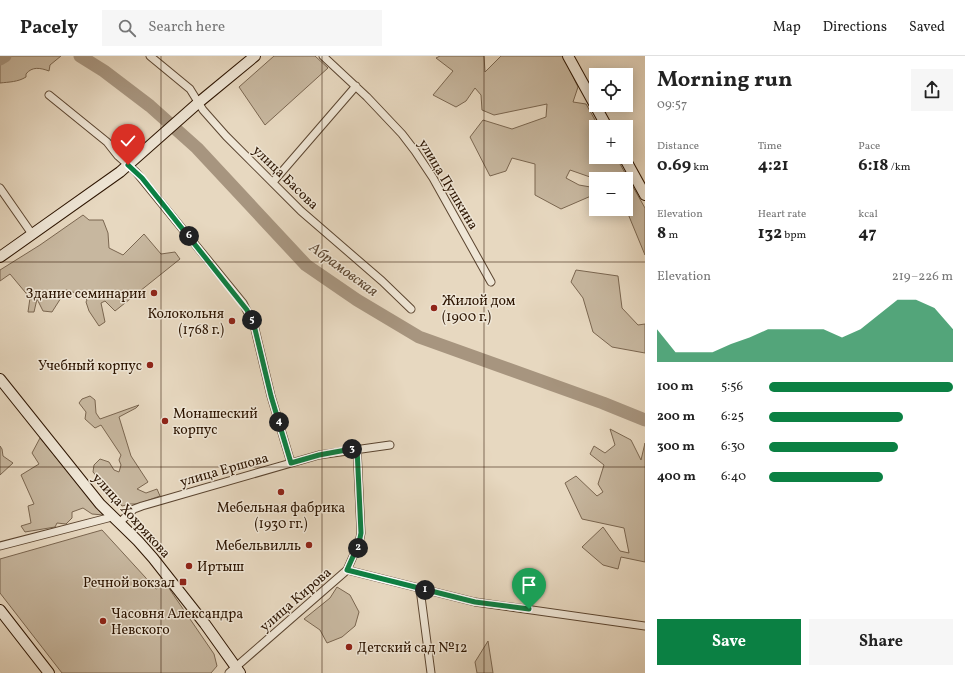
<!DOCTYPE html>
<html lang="en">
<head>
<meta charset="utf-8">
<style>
  body { margin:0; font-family:Vollkorn,serif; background:#f6f6f6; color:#222; height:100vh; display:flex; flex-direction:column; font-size:15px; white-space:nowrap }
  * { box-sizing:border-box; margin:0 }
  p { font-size:13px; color:#767676 }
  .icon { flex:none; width:22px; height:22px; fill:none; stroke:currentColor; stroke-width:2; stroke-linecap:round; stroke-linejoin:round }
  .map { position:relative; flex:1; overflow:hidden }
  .drawer { display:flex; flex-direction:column; background:#fff; width:320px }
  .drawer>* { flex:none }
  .controls { position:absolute; left:589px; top:12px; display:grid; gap:8px }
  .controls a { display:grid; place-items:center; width:44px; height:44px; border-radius:0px; background:#fff; box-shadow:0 2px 10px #0003; font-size:20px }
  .pin { position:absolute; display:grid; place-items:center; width:34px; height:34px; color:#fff; margin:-41px -17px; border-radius:50% 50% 50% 0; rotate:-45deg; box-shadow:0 0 4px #0007 }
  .pin .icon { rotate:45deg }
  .km { position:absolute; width:20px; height:20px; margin:-10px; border-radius:50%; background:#222; color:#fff; font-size:11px; line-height:20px; text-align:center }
  .round { display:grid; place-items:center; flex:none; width:42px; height:42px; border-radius:0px; background:#f6f6f6 }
  .overview { display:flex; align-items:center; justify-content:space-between; height:68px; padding:0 12px }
  h1 { font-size:22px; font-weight:700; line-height:30px }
  .stats { display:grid; grid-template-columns:repeat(3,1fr); gap:6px; height:68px; padding:4px 12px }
  .stats div { display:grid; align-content:center }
  .stats b { font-size:17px; font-weight:700 }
  .stats small { font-size:11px; font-weight:400 }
  .stats p { font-size:11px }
  .chart { height:112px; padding:8px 12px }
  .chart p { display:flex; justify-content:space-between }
  .chart svg { width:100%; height:72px; margin-top:4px; fill:#0b8043; opacity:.7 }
  .cta { display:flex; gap:8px; margin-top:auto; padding:8px 12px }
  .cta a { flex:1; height:46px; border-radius:0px; background:#0b8043; color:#fff; font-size:16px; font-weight:700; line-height:46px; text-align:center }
  .cta a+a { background:#f6f6f6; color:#222 }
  ul { padding:0 12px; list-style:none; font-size:13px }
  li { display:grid; grid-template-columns:64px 48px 1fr; align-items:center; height:30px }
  li i { height:10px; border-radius:5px; background:#0b8043 }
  header { display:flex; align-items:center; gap:24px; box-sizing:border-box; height:56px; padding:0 20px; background:#fff; border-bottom:1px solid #e0e0e0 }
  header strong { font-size:19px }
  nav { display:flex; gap:22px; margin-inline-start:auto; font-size:14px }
  .search { width:280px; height:36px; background:#f6f6f6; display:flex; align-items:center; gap:10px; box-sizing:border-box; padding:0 14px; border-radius:0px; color:#767676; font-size:15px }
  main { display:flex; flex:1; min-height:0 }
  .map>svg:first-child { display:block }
</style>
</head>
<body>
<header>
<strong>Pacely</strong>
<div class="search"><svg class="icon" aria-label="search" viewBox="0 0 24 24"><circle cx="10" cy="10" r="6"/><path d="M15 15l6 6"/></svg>Search here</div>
<nav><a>Map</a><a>Directions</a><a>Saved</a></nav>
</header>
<main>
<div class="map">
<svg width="645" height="617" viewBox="0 0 645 617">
  <rect width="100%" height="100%" fill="#e7d8c0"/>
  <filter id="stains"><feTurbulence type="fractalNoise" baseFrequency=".005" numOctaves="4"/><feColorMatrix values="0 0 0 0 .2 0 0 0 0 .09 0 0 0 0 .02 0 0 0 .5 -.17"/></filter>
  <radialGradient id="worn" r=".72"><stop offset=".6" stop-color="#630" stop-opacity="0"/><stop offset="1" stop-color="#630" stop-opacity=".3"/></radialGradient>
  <path fill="#c7b79f" stroke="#7a6650" d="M 0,0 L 61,0 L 50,9 L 49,15 C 41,12 32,10 26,18 L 26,21 C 18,26 9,26 0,27 Z
    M 274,0 L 315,0 L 328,12 L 265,69 L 239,31 Z
    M 440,0 L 484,0 L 485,16 L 501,0 L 563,0 L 578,31 L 573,46 L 586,48 L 599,71 L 596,71 L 596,101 L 616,101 L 645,152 L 645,199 L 626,153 L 626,123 L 610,123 L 607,118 L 590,121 L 570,114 L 566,122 L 579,129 L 596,132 L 596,136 L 591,140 L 561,153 L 535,139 L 535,108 L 512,102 L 506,115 L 490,120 L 470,81 L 483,64 L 512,73 L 546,61 L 547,48 L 494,59 L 482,54 L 481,39 L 475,32 L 466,45 L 456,51 L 433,39 L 453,15 L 436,2 Z
    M 83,159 L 89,164 L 103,164 L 108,177 L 109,192 L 123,199 L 144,178 L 161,198 L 175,196 L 180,203 L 115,255 L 105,245 L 101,247 L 105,266 L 99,270 L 89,255 L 86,246 L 87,244 L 84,240 L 83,241 L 80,238 L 66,234 L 52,256 L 43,255 L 37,243 L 34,256 L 28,256 L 30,242 L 10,218 L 0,225 L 0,214 L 40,189 Z
    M 576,214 L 618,220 L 622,252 L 638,269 L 645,268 L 645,297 L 612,291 L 593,276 L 583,242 L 571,226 Z
    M 90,340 L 95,344 L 96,357 L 100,363 L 139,349 L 136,352 L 119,361 L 131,400 L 148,426 L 137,433 L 146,437 L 157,433 L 160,440 L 138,448 L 130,448 L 122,450 L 93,416 L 94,409 L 100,403 L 109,406 L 114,414 L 119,416 L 121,409 L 119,404 L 121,399 L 101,369 L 95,372 L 85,363 L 86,356 L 79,347 L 82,343 Z
    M 610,373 L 631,384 L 641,404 L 645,387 L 645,506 L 621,501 L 618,513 L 603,509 L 582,491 L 603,471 L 620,495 L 629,497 L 624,472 L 582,463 L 565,427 L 576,420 L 597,440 L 603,436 L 598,428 L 604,409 L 590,398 L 594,390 L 605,397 L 615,389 Z
    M 40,382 L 103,459 L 92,458 L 83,452 L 72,456 L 72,462 L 66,468 L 57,467 L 55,471 L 25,476 L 21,470 L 31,467 L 28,450 L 34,448 L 21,419 L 39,408 L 32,397 Z
    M 0,390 L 2,393 L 3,400 L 13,407 L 0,419 Z
    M 102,474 L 156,533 L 166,528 L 214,598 L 217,610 L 211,617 L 62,617 L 0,537 L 0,503 Z
    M 337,531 L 350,539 L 359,556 L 355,570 L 342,581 L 327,587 L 320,574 L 304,563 L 330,542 Z
    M 488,585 L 493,617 L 477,617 L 475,606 Z"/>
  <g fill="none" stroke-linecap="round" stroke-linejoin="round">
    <path stroke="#a7957f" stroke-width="13" d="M 80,0 L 104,15 L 150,50 L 197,92 L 306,209 L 357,244 L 419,281 L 603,347 L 645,364
      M 0,3 L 5,0"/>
    <g stroke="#5b4530" stroke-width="9">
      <path id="street" d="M 150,0 L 190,33 L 203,54 L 226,80 L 301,155 L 382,225 L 411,253
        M 323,0 L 367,41 L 402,78 L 415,95 L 433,122 L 491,226
        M 49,39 L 107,86 L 118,100 L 136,116 L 243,247 L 254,269 L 271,340 L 291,407
        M 273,126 L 356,30
        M 0,132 L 32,178
        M 119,467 L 134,453 L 142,450 L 319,399 L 390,389
        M 0,490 L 108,462 L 112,460
        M 347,514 L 475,546 L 645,570
        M 420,533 L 431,617
        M 229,617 L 347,514 L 359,487 L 361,477 L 357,392"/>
    </g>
    <g stroke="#2c1400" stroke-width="12">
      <path id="secondary" d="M 568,0 L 607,71
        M 624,101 L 645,139
        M 0,201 L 120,116 L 198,47 L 255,0
        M 0,323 L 100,448 L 138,485 L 153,502 L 205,568 L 240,617
        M 0,554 L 49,617"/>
    </g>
    <use href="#street" stroke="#efe6d6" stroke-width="7"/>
    <use href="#secondary" stroke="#efe6d6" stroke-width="10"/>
  </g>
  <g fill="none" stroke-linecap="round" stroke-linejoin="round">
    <g stroke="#fff" stroke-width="8">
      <path id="route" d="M 128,109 L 142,122 L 247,254 L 254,269 L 271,340 L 291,407 L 319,399 L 357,392 L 361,477 L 359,487 L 347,514 L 475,546 L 529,553"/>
    </g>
    <use href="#route" stroke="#0b8043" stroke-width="5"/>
  </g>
  <path fill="none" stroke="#2c1400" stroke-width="1" stroke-opacity="0.55" d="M 161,0 L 161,617M 322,0 L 322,617M 484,0 L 484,617M 0,206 L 645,206M 0,411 L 645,411"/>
  <g fill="#8f2418" stroke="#efe6d6" stroke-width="1.5">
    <circle cx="154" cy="237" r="4"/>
    <circle cx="434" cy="252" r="4"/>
    <circle cx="232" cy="265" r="4"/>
    <circle cx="150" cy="309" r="4"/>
    <circle cx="165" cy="365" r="4"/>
    <circle cx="281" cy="436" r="4"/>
    <circle cx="309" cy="489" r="4"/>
    <circle cx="189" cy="510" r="4"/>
    <rect x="179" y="522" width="8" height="8" rx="2"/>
    <circle cx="103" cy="565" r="4"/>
    <circle cx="349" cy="591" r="4"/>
  </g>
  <g text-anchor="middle" stroke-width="3" stroke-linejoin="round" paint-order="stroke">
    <g font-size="14" fill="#2c1400" stroke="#efe6d6">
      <text transform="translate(286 121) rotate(44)" y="5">улица Басова</text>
      <text transform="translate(449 128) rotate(59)" y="5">улица Пушкина</text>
      <text transform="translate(224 413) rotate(-16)" y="5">улица Ершова</text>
      <text transform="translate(132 459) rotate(48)" y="5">улица Хохрякова</text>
      <text transform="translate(295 543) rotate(-41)" y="5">улица Кирова</text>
    </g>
    <g font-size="14" fill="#2c1400" stroke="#efe6d6" text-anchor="end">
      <text x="146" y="242">Здание семинарии</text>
      <text x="442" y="249" text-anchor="start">Жилой дом<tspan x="442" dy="16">(1900 г.)</tspan></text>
      <text x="224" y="262">Колокольня<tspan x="224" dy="16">(1768 г.)</tspan></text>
      <text x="142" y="314">Учебный корпус</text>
      <text x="173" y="362" text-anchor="start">Монашеский<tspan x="173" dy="16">корпус</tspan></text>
      <text x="281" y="456" text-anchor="middle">Мебельная фабрика<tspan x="281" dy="16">(1930 гг.)</tspan></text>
      <text x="301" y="494">Мебельвилль</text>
      <text x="197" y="515" text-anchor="start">Иртыш</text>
      <text x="175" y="531">Речной вокзал</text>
      <text x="111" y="562" text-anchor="start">Часовня Александра<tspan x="111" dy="16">Невского</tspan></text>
      <text x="357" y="596" text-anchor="start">Детский сад №12</text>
    </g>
    <g font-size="15" font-style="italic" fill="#5d4833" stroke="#efe6d6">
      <text transform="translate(344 213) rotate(36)" y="5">Абрамовская</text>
    </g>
  </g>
  <rect width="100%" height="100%" filter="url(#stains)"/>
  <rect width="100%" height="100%" fill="url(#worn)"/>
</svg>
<div class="controls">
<a><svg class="icon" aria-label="locate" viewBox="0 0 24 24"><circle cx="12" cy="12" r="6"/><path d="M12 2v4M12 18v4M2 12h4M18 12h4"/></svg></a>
<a>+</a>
<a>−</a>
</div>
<div class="pin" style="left:529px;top:553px;background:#1e9e55"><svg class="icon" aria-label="arrive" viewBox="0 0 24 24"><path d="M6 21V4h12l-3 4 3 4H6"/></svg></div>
<div class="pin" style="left:128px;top:109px;background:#d93025"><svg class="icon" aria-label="check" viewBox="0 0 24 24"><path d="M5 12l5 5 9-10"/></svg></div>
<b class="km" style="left:425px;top:534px">1</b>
<b class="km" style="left:358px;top:492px">2</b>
<b class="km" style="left:352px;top:393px">3</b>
<b class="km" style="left:279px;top:366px">4</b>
<b class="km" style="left:252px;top:264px">5</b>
<b class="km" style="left:189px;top:180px">6</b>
</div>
<section class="drawer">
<div class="overview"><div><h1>Morning run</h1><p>09:57</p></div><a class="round"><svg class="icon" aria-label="share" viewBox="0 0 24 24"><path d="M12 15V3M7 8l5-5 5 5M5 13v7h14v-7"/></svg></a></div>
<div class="stats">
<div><p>Distance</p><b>0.69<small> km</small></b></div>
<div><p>Time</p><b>4:21</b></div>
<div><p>Pace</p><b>6:18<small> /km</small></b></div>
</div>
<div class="stats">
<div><p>Elevation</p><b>8<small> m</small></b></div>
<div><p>Heart rate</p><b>132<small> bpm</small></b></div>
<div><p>kcal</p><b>47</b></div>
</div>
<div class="chart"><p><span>Elevation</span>219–226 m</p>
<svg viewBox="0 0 160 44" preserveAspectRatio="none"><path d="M0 44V24L10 38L20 38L30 38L40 33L50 29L60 24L70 24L80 24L90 24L100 29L110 24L120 15L130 6L140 6L150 11L160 24V44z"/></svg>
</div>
<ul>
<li><b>100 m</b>5:56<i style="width:100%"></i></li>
<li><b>200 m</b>6:25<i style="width:73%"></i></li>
<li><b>300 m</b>6:30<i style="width:70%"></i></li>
<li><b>400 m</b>6:40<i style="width:62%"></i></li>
</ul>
<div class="cta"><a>Save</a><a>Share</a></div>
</section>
</main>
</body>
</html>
